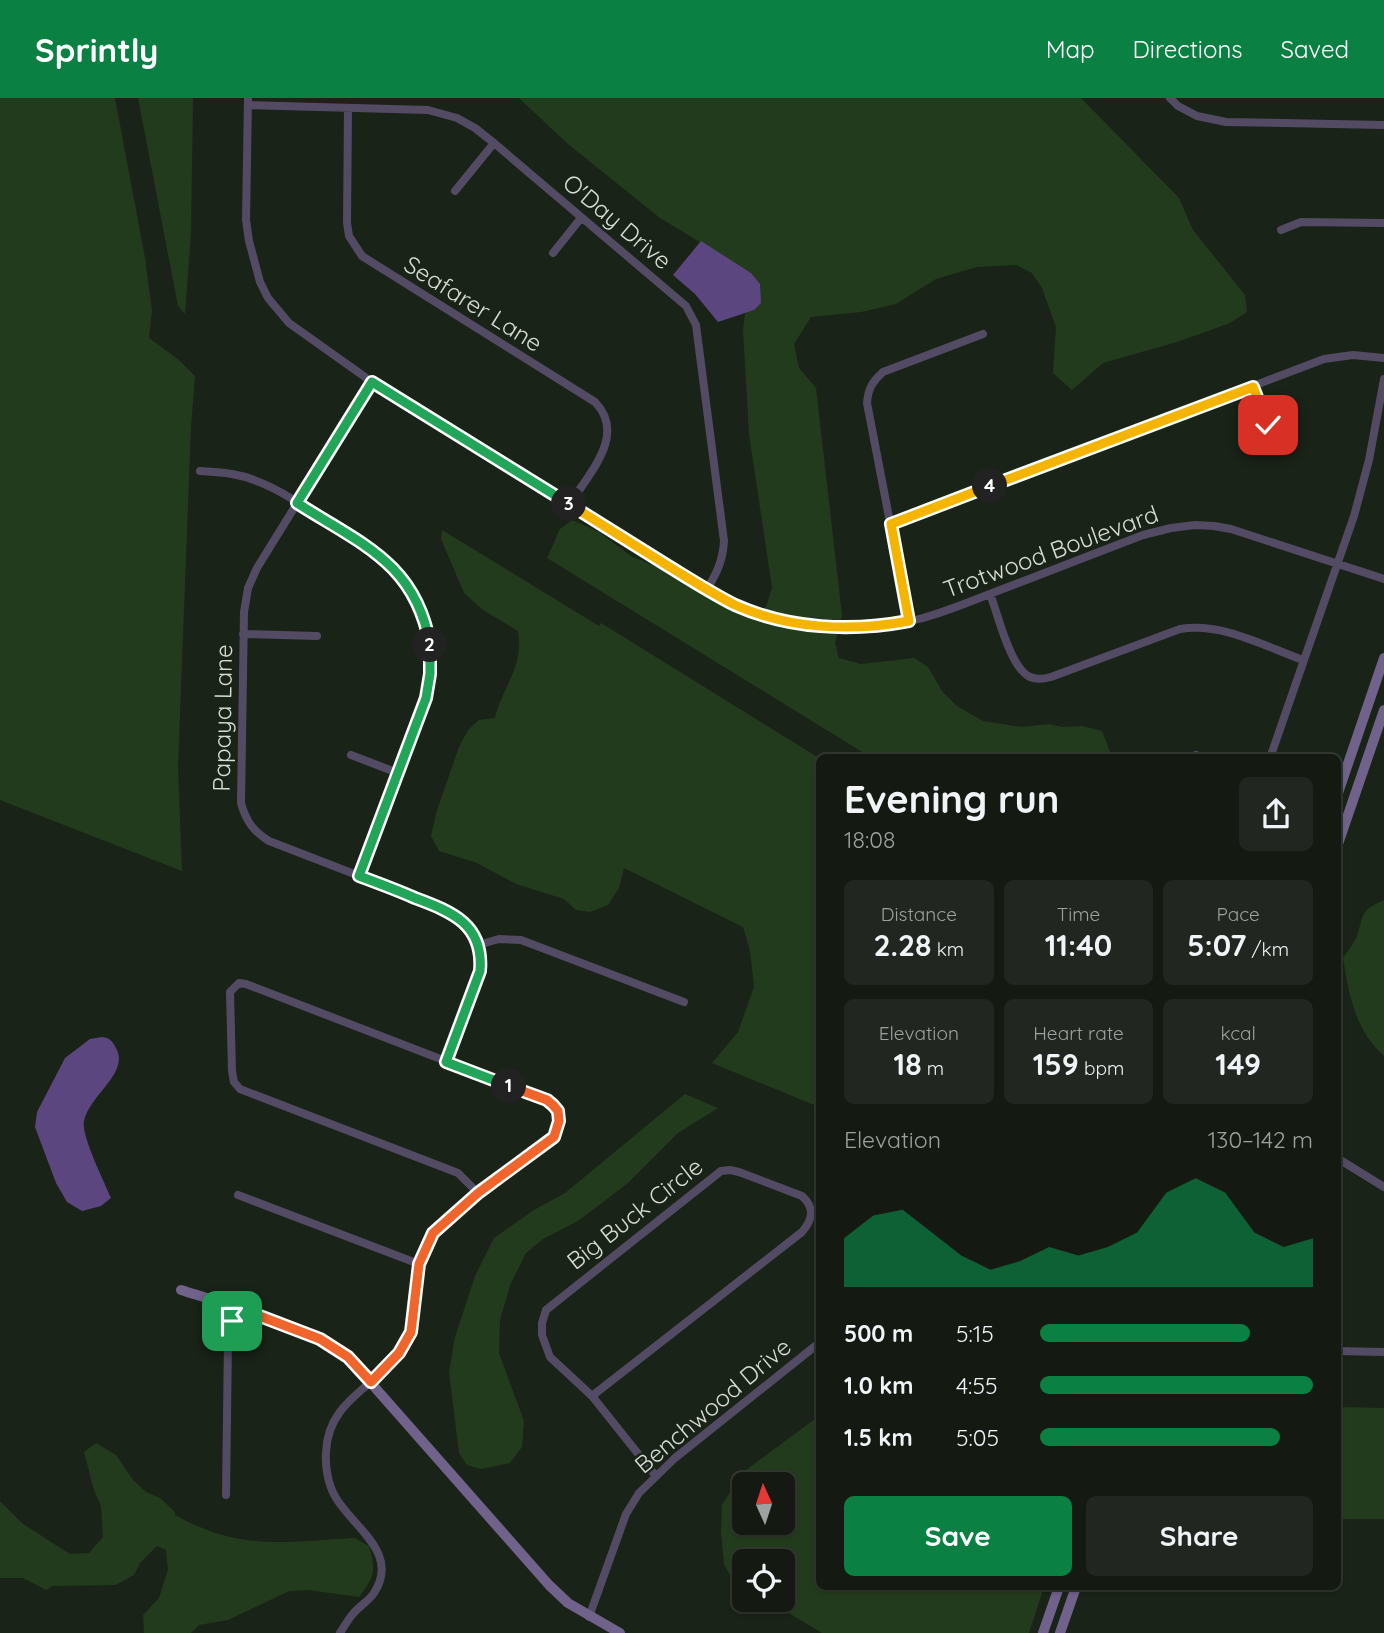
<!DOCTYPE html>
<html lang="en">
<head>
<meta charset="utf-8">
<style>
  body { margin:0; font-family:Quicksand,sans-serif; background:#212720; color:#f1f3f6; height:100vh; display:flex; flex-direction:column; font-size:26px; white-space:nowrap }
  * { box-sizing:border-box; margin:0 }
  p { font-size:23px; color:#9da19f }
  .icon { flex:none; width:38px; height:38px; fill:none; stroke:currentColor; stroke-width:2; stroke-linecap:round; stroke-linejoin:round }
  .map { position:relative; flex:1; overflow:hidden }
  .sheet { position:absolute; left:816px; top:656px; width:525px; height:836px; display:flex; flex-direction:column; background:#141a12; border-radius:10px; box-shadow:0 2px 5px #0004,0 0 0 2px #333832 }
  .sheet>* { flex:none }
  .needle { width:46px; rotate:357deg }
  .buttons { position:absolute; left:732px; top:1374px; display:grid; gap:14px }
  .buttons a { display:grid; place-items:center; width:63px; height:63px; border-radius:10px; background:#141a12; box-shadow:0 2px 5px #0004,0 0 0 2px #333832; font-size:35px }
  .pin { position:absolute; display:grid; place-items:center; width:60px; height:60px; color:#fff; margin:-30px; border-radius:14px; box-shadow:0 4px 10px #0006 }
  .km { position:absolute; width:35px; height:35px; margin:-18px; border-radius:50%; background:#222; color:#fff; font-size:19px; line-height:35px; text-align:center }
  .round { display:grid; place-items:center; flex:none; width:74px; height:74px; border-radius:10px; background:#212720 }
  .overview { display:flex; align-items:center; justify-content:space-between; height:119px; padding:0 28px }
  h1 { font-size:38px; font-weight:700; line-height:52px }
  .figures { display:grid; grid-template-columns:repeat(3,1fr); gap:10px; height:119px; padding:7px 28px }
  .figures div { display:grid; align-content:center; border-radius:10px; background:#212720; text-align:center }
  .figures b { font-size:30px; font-weight:700 }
  .figures small { font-size:19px; font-weight:400 }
  .figures p { font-size:19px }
  .chart { height:196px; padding:14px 28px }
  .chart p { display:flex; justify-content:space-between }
  .chart svg { width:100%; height:126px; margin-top:7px; fill:#0b8043; opacity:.7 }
  .cta { display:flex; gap:14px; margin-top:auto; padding:14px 28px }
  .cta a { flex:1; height:80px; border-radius:10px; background:#0b8043; color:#fff; font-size:28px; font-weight:700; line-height:80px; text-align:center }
  .cta a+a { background:#212720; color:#f1f3f6 }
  ul { padding:0 28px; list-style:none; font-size:23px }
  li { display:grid; grid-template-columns:112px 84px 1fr; align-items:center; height:52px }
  li i { height:18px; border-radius:9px; background:#0b8043 }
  header { display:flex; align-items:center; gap:42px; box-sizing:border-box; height:98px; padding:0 35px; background:#0b8043; color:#fff }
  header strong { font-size:33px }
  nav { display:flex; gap:38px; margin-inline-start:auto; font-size:24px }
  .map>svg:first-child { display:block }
</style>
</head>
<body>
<header>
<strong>Sprintly</strong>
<nav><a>Map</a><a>Directions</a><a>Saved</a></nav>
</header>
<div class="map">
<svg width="1384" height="1535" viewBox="0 0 1384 1535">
  <rect width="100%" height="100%" fill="#1a2318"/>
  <path fill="#233b1d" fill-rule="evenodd" d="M 0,0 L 115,0 L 145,160 L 152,212 L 149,240 L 179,262 L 195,278 L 191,328 L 178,669 L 182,773 L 0,702 Z
    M 138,0 L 193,0 L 191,135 L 185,216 L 178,208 Z
    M 519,0 L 1081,0 L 1179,100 L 1193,132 L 1245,197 L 1247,214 L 1230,225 L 1177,244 L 1103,265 L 1072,292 L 1053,275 L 1056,229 L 1042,190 L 1032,175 L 1016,167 L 977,169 L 936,181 L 896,206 L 861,214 L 811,219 L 794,246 L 799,270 L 816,290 L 842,517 L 840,525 C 814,523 789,520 765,512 L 772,490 L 749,336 L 743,232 L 745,215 L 754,212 L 751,175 L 660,120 L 568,46 Z
    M 572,422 L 599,434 L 631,458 L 678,478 L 735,512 L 774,524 L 811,532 L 838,534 L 835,545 L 839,560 L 861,566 L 914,560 L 928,569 L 942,593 L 957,608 L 983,623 L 1022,629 L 1048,626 L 1063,629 L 1082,628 L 1102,633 L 1110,654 L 1108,660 L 872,660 L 547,460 L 560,431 Z
    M 442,432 L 599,528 L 601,525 L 819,660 L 819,1009 L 712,965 L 738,934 L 754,889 L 750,853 L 743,829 L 624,770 L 619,790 L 608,807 L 590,814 L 576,812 L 564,801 L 516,786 L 477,765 L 439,753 L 431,738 L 437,712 L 459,649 L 468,632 L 479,622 L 495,620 C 503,587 524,570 518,533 L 483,512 L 464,495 L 441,441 Z
    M 1384,802 L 1384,958 C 1355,932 1349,897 1343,860 C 1348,852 1356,843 1358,835 C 1364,814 1362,812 1384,802 Z
    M 685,996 L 718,1010 L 678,1035 L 628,1085 L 578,1123 L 543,1141 L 526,1155 L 511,1185 L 500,1222 L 499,1255 L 524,1323 L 522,1349 L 510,1365 L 481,1371 L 467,1367 L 459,1355 L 449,1274 L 455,1239 L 475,1178 L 494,1140 L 534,1112 L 565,1095 Z
    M 1337,1309 L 1384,1310 L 1384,1421 L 1337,1421 Z
    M 819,1318 L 819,1489 L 1044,1489 L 1029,1535 L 822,1535 L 777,1508 L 749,1502 L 782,1502 L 782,1463 L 744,1463 L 744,1497 L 737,1491 L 724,1466 L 721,1435 L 722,1407 L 742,1375 ZM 744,1386 L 782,1386 L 782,1424 L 744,1424 Z
    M 96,1345 L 116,1357 L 133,1382 L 146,1394 L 160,1400 L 175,1414 L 175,1417 C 239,1453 285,1444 354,1440 L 369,1448 C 376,1472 375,1478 359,1499 L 308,1492 L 289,1493 L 228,1522 L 199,1527 L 191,1535 L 144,1535 L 143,1517 L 159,1500 L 168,1472 L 166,1452 L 157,1448 L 140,1465 L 134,1477 L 116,1487 L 52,1488 L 46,1492 L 23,1480 L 0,1480 L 0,1403 L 23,1426 L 70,1456 L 89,1455 L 103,1439 L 101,1408 L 94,1392 L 84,1354 Z"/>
  <path fill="#5b467f" d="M 701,143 L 751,175 L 760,186 L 761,205 L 754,212 L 718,224 L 695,196 L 673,177 Z
    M 102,939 C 111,940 113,944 117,952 C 128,976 89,998 84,1023 C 81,1038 104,1083 111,1100 L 101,1108 L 82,1113 L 67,1104 L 56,1085 L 35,1029 L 37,1014 L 65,960 L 90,941 Z"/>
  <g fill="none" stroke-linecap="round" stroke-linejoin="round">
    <path stroke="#534b64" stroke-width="8" d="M 248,0 L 246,122 L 249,143 L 260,184 L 268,200 L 289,225 L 372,284 L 707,491 C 774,527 849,540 923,520 C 952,512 981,499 1008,489 C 1053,472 1098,454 1143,437 L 1171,430 L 1195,427 L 1214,428 L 1231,431 L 1384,481
      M 1170,0 L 1178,8 L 1197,18 L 1226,24 L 1384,27
      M 248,7 L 428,12 L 457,20 L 475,30 L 494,45 L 686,208 L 696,227 L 724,443 C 723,462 717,475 707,491
      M 348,10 L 347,125 L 349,138 L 362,158 L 595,304 C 627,337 589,375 570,406
      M 455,93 L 494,45
      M 1281,132 L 1301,124 L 1384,125
      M 553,155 L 581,120
      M 372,284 L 257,470 L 248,490 L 244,514 L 241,705 C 246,723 253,733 269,743 L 445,811 C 469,825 483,845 480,874 L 446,964
      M 1253,289 L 1268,327
      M 200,373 C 211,374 222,374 232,376 C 268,382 298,405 328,424 C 346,436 365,447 382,459 C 427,493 435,549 426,600 L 359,778
      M 891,426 L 1324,261 L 1353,257 L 1384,260
      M 990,496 C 998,516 1010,570 1030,579 C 1037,582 1044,581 1051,579 L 1180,531 C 1222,524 1264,548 1303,562
      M 909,523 L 867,305 C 868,291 872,284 883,274 L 983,236
      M 243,536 L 317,538
      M 351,657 L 398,675
      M 1196,657 L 1204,660
      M 1270,660 L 1354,418 L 1369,362 L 1384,281
      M 478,847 L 499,841 L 521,842 L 684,904
      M 1337,1060 L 1384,1089
      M 238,1097 L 419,1166
      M 1337,1253 L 1384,1254
      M 592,1298 L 802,1134 C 813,1121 815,1110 802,1098 L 739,1074 L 730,1072 L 721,1073 L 546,1212 L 542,1225 L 542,1237 L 550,1259 L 592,1298 L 655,1377
      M 226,1397 L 228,1241 L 236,1209
      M 589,1519 L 626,1416 L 639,1395 L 675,1360 L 819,1245
      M 340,1535 C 344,1529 347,1523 352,1517 C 358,1509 369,1503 374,1495 C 400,1455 354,1430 336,1400 C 328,1387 325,1369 326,1354 C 328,1303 373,1291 399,1255 C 419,1228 411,1198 419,1168 C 433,1113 507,1074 551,1043 L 558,1030 L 558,1013 L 547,1002 L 246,886 L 239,885 L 230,894 L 232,973 L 234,984 L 240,991 L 458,1075 L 478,1095"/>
    <path stroke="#70628a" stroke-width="10" d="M 1337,698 L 1384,560
      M 1337,749 L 1384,612
      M 181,1192 C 238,1210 297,1227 348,1259 L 549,1487 L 568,1505 L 620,1535
      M 1043,1535 L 1059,1489
      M 1060,1535 L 1076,1489"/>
  </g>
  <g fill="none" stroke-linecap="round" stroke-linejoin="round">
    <g stroke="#fff" stroke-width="14">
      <path id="split-1" d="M 232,1223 L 236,1209 L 320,1241 L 348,1259 L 371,1284 L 399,1255 L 411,1234 L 419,1166 L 433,1135 L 478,1095 L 554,1039 L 559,1023 L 558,1013 L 553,1007 L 547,1002 L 509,988"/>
    </g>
    <g stroke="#fff" stroke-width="14">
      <path id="split-2" d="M 430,547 L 430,576 L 426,600 L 359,778 C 378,785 397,792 415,800 C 453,814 484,827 480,873 L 446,964 L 509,988"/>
    </g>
    <g stroke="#fff" stroke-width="14">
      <path id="split-3" d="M 430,547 C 416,465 361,446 297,405 L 372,284 L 569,406"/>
    </g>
    <g stroke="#fff" stroke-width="14">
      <path id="split-4" d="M 569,406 C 601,426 633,446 665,466 C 688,480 711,495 735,507 C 789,531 851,534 909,523 L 891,426 L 990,388"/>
    </g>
    <g stroke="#fff" stroke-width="14">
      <path id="split-5" d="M 990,388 L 1253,289 L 1268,327"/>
    </g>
    <use href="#split-1" stroke="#f0652b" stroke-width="9"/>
    <use href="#split-2" stroke="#22a559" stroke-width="9"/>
    <use href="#split-3" stroke="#22a559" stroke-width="9"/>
    <use href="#split-4" stroke="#f5b400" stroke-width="9"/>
    <use href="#split-5" stroke="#f5b400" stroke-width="9"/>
  </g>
  <g text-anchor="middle" stroke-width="5" stroke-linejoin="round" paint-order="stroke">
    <g font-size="24" fill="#d7ddd5" stroke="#1a2318">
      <text transform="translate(617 124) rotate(40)" y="8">O'Day Drive</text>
      <text transform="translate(473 206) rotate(32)" y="8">Seafarer Lane</text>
      <text transform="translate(1051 454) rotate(-20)" y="8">Trotwood Boulevard</text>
      <text transform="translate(223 620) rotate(-89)" y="8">Papaya Lane</text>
      <text transform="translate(635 1116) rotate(-38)" y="8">Big Buck Circle</text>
      <text transform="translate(713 1308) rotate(-40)" y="8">Benchwood Drive</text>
    </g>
  </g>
</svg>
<div class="buttons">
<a><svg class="needle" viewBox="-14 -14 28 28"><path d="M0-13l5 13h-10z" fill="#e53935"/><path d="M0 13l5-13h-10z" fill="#9da19f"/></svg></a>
<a><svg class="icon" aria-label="locate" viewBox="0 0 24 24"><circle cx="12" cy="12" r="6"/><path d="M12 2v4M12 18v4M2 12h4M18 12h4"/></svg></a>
</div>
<div class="pin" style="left:232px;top:1223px;background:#1e9e55"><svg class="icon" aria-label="arrive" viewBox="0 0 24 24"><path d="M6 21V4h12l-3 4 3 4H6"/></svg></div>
<div class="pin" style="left:1268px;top:327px;background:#d93025"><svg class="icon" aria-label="check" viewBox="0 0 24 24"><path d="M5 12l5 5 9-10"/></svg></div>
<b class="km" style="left:509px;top:988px">1</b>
<b class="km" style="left:430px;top:547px">2</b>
<b class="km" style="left:569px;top:406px">3</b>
<b class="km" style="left:990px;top:388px">4</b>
<section class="sheet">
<div class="overview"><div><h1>Evening run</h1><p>18:08</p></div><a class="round"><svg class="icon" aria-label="share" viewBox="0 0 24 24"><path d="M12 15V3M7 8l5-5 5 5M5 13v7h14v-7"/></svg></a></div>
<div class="figures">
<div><p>Distance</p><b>2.28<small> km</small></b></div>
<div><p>Time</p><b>11:40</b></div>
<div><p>Pace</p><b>5:07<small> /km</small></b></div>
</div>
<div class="figures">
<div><p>Elevation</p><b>18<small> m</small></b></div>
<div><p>Heart rate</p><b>159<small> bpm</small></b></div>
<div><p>kcal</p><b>149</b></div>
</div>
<div class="chart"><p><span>Elevation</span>130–142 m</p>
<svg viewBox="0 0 160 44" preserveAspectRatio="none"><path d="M0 44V27L10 19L20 17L30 25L40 33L50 38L60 35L70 30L80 33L90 30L100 25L110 11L120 6L130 11L140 25L150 30L160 27V44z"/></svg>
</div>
<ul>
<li><b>500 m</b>5:15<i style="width:77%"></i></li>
<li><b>1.0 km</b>4:55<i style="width:100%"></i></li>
<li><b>1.5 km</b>5:05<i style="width:88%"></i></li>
</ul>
<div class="cta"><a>Save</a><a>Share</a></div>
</section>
</div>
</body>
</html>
